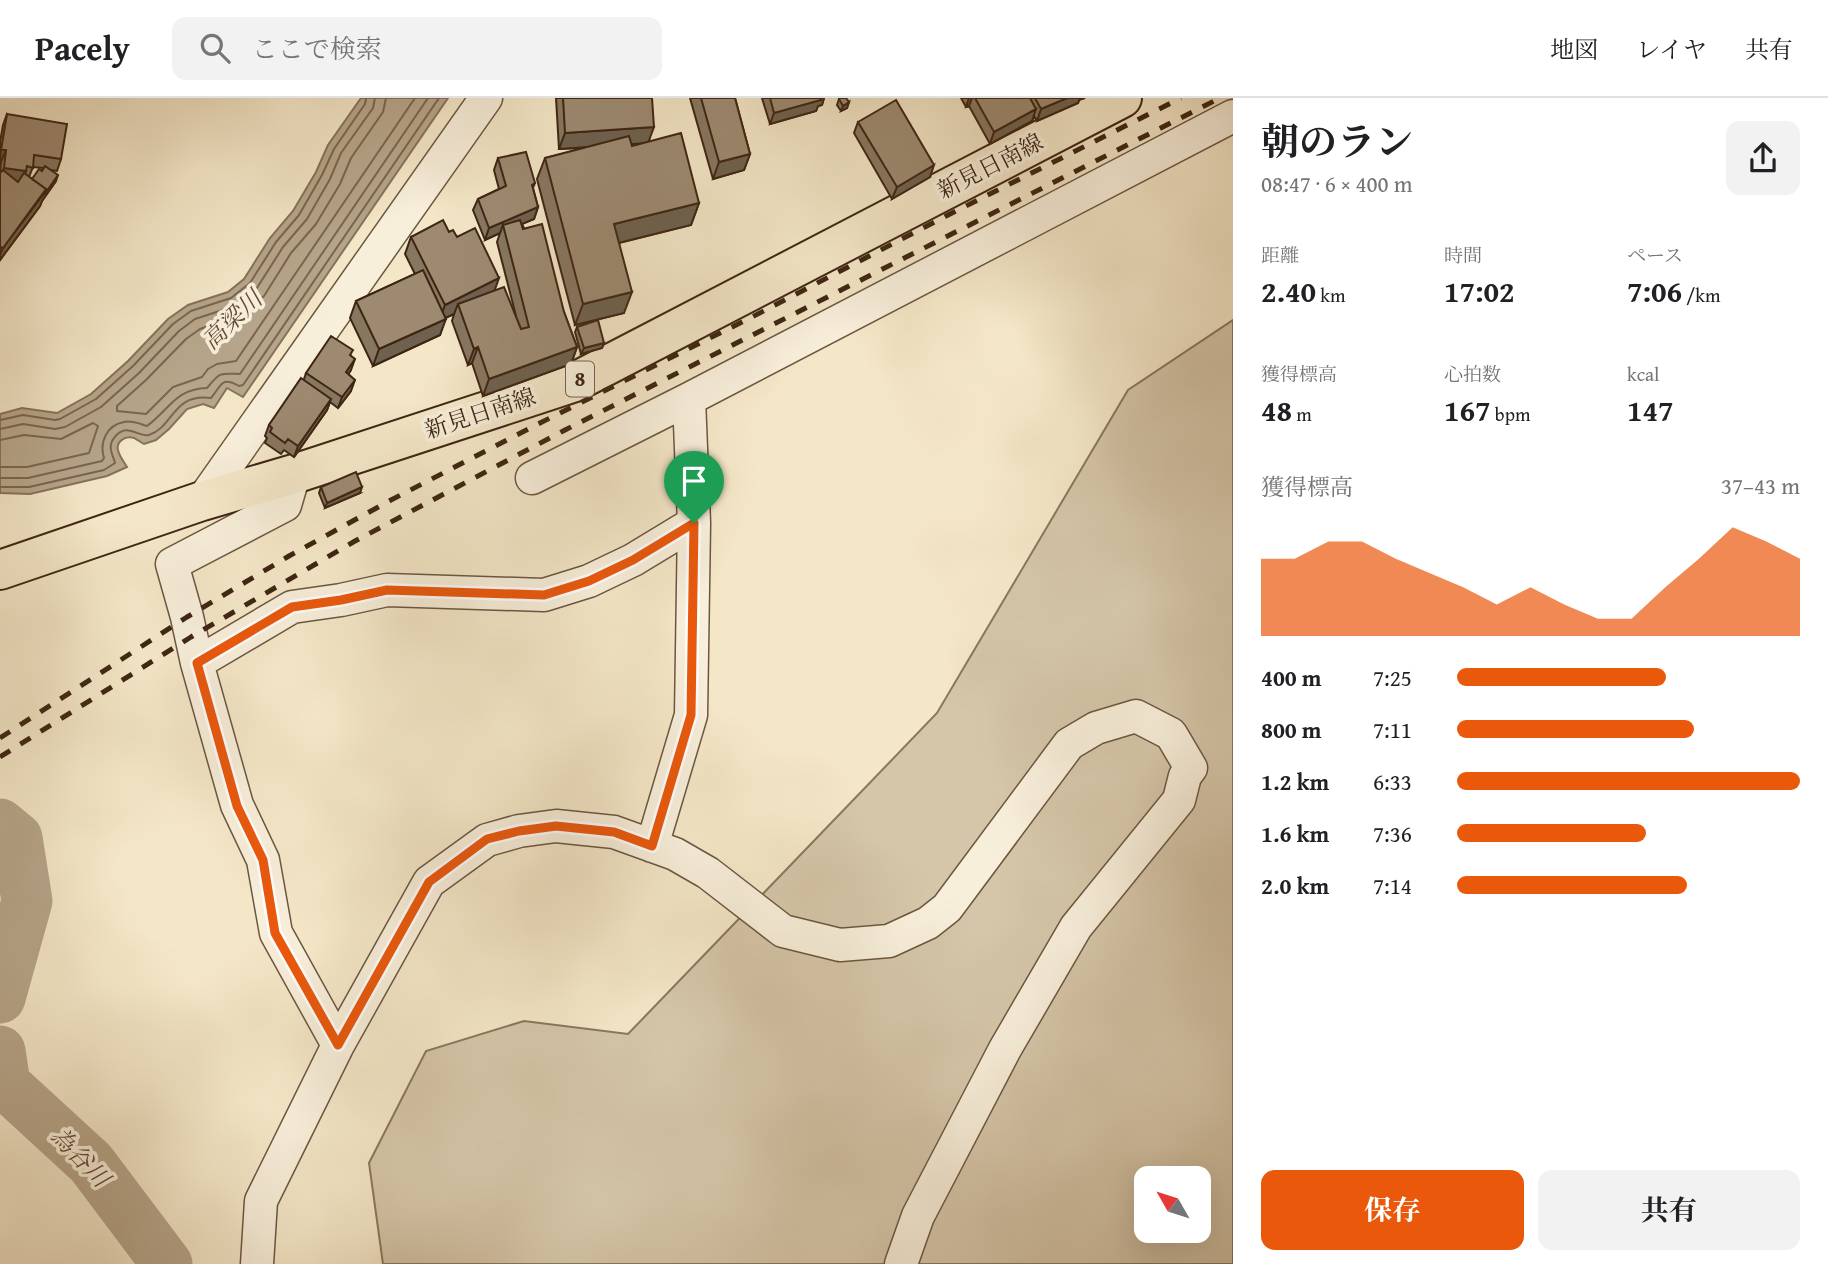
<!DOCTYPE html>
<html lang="ja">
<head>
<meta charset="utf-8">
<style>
  body { margin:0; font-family:"Gentium Book Plus","Noto Serif JP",serif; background:#f2f2f2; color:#202124; height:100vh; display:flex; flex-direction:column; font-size:26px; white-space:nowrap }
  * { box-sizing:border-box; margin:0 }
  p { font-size:23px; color:#757577 }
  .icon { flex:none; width:38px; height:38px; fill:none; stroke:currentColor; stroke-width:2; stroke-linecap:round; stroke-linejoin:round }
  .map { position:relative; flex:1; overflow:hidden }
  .details { display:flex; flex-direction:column; background:#fff; width:595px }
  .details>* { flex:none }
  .needle { width:46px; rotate:309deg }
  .tools { position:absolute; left:1134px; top:1068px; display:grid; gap:14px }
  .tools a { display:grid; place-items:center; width:77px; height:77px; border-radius:14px; background:#fff; box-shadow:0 7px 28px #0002; font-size:35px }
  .pin { position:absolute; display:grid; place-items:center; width:60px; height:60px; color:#fff; margin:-72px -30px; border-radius:50% 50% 50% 0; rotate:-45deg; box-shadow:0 0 7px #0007 }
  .pin .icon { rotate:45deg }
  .round { display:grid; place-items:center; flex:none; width:74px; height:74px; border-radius:14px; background:#f2f2f2 }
  .summary { display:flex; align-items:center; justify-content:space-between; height:119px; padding:0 28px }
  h1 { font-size:38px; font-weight:700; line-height:52px }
  .stats { display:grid; grid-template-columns:repeat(3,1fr); gap:10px; height:119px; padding:7px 28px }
  .stats div { display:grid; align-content:center }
  .stats b { font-size:30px; font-weight:700 }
  .stats small { font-size:19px; font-weight:400 }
  .stats p { font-size:19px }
  .chart { height:196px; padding:14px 28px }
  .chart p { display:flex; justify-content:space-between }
  .chart svg { width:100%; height:126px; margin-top:7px; fill:#ea580c; opacity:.7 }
  .cta { display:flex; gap:14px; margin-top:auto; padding:14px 28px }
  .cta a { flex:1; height:80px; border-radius:14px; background:#ea580c; color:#fff; font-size:28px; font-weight:700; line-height:80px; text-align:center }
  .cta a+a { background:#f2f2f2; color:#202124 }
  ul { padding:0 28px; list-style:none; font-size:23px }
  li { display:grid; grid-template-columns:112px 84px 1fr; align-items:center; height:52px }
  li i { height:18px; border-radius:9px; background:#ea580c }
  header { display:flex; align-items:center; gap:42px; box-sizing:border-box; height:98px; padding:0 35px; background:#fff; border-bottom:2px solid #e0e0e0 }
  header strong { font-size:33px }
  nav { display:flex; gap:38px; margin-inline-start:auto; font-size:24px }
  .search { width:490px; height:63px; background:#f2f2f2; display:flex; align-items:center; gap:18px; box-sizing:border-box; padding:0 24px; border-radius:14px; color:#757577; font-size:26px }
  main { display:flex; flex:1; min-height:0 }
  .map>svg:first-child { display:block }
</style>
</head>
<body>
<header>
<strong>Pacely</strong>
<div class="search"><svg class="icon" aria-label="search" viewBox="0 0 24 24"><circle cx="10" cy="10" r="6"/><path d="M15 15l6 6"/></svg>ここで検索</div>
<nav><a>地図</a><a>レイヤ</a><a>共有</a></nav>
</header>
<main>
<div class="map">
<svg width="1233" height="1166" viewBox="0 0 1233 1166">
  <rect width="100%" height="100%" fill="#f4e7c8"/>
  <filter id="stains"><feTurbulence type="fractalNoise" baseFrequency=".00286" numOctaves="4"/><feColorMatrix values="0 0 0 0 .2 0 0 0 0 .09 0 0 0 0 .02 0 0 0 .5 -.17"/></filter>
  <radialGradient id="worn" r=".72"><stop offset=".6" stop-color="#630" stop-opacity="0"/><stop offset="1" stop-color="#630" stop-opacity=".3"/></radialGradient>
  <path fill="#d5c6a9" stroke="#8a765e" stroke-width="2" fill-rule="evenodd" d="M 1233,222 L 1233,1166 L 383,1166 L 369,1065 L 426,953 L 524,923 L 628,936 L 937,615 L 1128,292 ZM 1146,1080 L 1199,1080 L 1199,1132 L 1146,1132 Z"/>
  <path fill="#b6a58a" stroke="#86725a" stroke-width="2" d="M 361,0 L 448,0 L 243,299 L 227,290 L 214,310 L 203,306 L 187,311 L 169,331 L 156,342 L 144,346 C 144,346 134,340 134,340 C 125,337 116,344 118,352 C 119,358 124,364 127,369 L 107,378 L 30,396 L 0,395 L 0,316 L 22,310 L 57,315 L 91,296 L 128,263 L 168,221 L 188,207 L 228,194 L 244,181 L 270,140 L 293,113 L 316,74 L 328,47 Z"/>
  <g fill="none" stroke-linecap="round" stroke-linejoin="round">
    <path stroke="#7a654e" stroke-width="2" d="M 386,0 L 383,14 L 351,60 L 340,86 L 316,126 L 291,155 L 264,198 L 240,217 L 200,231 L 186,241 L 146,282 L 117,308 L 117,313 L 146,316 L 173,289 L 202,279 L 208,271 L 217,266 L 236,263 L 415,0
      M 0,322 L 23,317 L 55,322 L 60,321 L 96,301 L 133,268 L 173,226 L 191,213 L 231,200 L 250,185 L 276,144 L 299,117 L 322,77 L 334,51 L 365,6 L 366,0
      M 0,331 L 23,326 L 55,331 L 65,329 L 101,309 L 139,275 L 179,233 L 195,221 L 235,208 L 255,193 L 283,149 L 307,121 L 330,81 L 341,55 L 373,10 L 375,0
      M 0,342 L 24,337 L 61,341 L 93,325 L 98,328 L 89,355 L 27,369 L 0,369
      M 0,380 L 28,380 L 102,363 L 104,360 C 99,344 107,327 124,324 C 132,322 140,326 147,328 C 170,311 175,291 207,290 C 220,274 220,275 240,276 L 428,0
      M 0,389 L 29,389 L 104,372 L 115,365 C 113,357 107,349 114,340 C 127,323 138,340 149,337 C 174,329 172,295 211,300 C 222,287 221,278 239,288 L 243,287 L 439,0"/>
    <path stroke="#b6a58a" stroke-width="51" d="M 0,726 L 17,740 L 27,803 L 0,900
      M 0,953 L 5,986 L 91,1065 L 167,1166"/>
    <g stroke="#6c5640" stroke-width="35">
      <path id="minor" d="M 294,376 L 285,407 L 172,466 L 187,519 L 197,565 L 237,707 L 263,762 L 276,835 L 338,947
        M 532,380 L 689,301 L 1233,18
        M 202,403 L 486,0
        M 197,565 L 292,509 L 341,502 L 387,492 L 544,497 L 589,483 L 633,462 L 694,425
        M 652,748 L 691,617 L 694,425 L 689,301
        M 257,1166 L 261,1103 L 338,947 L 429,784 L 487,742 L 519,733 L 556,728 L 614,734 L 675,756 L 708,775 L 783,833 L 840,847 L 889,843 L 928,825 L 947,810 L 1069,646 L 1096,630 L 1136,618 L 1171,636 L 1191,670 L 1185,678 L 1179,702 L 1076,829 L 1005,951 L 918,1118 L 901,1166"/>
    </g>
    <g stroke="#3e2513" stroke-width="42">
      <path id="major" d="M 0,472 L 202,403 L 294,376 L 575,284 L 1122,0"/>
    </g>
    <use href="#minor" stroke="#f8efdb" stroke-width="32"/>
    <use href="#major" stroke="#f4e7c8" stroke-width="38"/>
    <path stroke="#3e2513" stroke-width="5" stroke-dasharray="12 12" stroke-linecap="butt" d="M 0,640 L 187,519 L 289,458 L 391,402 L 540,325 L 752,219 L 946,118 L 1181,0
      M 0,659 L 191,539 L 355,443 L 565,332 L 1220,0"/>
  </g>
  <path fill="#877761" stroke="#3e2513" stroke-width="2" fill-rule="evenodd" d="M 556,0 L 652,0 L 649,44 L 699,105 L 691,127 L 619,145 L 624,215 L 575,227 L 537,81 L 545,60 L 585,50 L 559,51 Z
    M 690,0 L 735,0 L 750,56 L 744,72 L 713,81 Z
    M 762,0 L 824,0 L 822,7 L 818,8 L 816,13 L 770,26 Z
    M 961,0 L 1085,0 L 1079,2 L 1078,5 L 1037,23 L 1034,18 L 1032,23 L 990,46 L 969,8 L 966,9 Z
    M 839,1 L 849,4 L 847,10 L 841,13 L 837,7 Z
    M 7,16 L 61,61 L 57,73 L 50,72 L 56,83 L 42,103 L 40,108 L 0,162 L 0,75 L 1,64 L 0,63 L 0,44 L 3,27 ZM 33,69 L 43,70 L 32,81 L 29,79 Z
    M 858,24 L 930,79 L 892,101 L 854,35 Z
    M 498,60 L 535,85 L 533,90 L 538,109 L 534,121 L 522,126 L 564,214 L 577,249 L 571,266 L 483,298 L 472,265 L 468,267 L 452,223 L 454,216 L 445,220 L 440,237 L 373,268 L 350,220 L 356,203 L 415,176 L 405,156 L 411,139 L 449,134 L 457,139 L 495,193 L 516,218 L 497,144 L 500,135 L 485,142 L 473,112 L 478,101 L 499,91 L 494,72 Z
    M 577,229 L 604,245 L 602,250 L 581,256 L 575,234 Z
    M 351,258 L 351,272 L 348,276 L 351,293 L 338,310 L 330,304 L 327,312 L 294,359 L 284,352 L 281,356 L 265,345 L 267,340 L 265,338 L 269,327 L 304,281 L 306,275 Z
    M 321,389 L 360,395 L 325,410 L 319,395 Z"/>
  <path fill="#6e614f" stroke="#3e2513" stroke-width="2" d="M 819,0 L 824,0 L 822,7 L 818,8 L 816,13 L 770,26 L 774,15 Z
    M 969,0 L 972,0 L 969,8 L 966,9 Z
    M 1067,0 L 1080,0 L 1078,5 L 1037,23 L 1041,11 Z
    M 849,4 L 847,10 L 841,13 L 843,8 Z
    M 1036,11 L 1032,23 L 990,46 L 994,34 Z
    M 654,29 L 648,45 L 559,51 L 565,35 Z
    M 1,52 L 6,52 L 1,64 L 0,63 Z
    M 750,56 L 744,72 L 713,81 L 719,64 Z
    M 934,67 L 930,79 L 892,101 L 897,89 Z
    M 4,70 L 26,73 L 22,85 L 0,82 Z
    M 58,77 L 56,83 L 42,103 L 40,108 L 0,162 L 0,157 L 3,150 Z
    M 699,105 L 691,127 L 606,148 L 614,126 Z
    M 538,109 L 534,121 L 505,133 L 503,127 L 500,135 L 485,142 L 489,130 Z
    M 499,180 L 493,197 L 458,206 L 454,216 L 439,223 L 445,207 Z
    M 632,194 L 624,215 L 575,227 L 583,206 Z
    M 446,221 L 440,237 L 373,268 L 379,251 Z
    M 604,245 L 602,250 L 581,256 L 584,250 Z
    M 478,249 L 472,265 L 468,267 L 474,251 Z
    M 577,249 L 571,266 L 483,298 L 489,281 Z
    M 355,261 L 351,272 L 342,286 L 346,274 Z
    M 355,282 L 351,293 L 338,310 L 342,299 Z
    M 331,301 L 327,312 L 294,359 L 298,348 Z
    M 362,389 L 360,395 L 325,410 L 327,405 Z"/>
  <path fill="#9d8a71" stroke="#3e2513" stroke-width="2" d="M 563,0 L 652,0 L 654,29 L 565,35 Z
    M 701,0 L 735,0 L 750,56 L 719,64 Z
    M 770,0 L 820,0 L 821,2 L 774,15 Z
    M 840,0 L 846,0 L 849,4 L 843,8 L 839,1 Z
    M 975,0 L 1030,0 L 1036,11 L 994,34 Z
    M 1035,0 L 1067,0 L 1041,11 Z
    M 896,2 L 934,67 L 897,89 L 858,24 Z
    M 7,16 L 67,26 L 61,61 L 34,57 L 33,70 L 27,68 L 26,73 L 4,70 L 6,52 L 1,52 Z
    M 681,35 L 699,105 L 614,126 L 632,194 L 583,206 L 545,60 L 629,38 L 632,48 Z
    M 526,54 L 535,85 L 532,87 L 538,109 L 489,130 L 478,101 L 506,88 L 498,60 Z
    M 45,68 L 58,77 L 44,97 L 46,91 L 32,81 L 39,71 L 42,73 Z
    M 3,72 L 18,84 L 24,75 L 46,91 L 3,150 L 0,149 L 0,75 Z
    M 443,122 L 449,134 L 453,132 L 457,139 L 475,130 L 499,180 L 445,207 L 411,139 Z
    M 520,122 L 523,131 L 542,126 L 564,214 L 577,249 L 489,281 L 478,249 L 474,251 L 458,206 L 504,189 L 521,231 L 529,229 L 503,127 Z
    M 423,172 L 446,221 L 379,251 L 356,203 Z
    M 598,222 L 604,245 L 584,250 L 577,229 Z
    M 331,238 L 353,252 L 350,257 L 355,261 L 346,274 L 355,282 L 342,299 L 306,275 Z
    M 301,280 L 331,301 L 298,348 L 288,341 L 285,345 L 270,334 L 272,330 L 269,327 Z
    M 356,374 L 362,389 L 327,405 L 321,389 Z"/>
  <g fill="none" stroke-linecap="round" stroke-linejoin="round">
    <g stroke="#fff" stroke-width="14">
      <path id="route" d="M 694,425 L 691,617 L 652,748 L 614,734 L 556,728 L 519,733 L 487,741 L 429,784 L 338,947 L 275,835 L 263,762 L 237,708 L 197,565 L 292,509 L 341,502 L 387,492 L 544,497 L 589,483 L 633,462 Z"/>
    </g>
    <use href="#route" stroke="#ea580c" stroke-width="9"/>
  </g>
  <g text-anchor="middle" stroke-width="7" stroke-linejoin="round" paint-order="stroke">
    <rect fill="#f8efdb" stroke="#76624f" stroke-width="2" x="566" y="263.5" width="28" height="35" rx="5"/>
    <g font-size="21" font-weight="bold" fill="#3e2513">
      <text x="580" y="288">8</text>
    </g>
    <g font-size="23" fill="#3e2513" stroke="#f8efdb">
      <text transform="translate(990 68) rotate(-27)" y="8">新見日南線</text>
      <text transform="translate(480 315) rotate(-18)" y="8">新見日南線</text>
    </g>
    <g font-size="24" font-style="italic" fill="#624b37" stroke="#f8efdb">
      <text transform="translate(232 222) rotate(-44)" y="8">高梁川</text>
      <text transform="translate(80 1059) rotate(46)" y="8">為谷川</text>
    </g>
  </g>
  <rect width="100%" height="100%" filter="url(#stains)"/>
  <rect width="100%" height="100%" fill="url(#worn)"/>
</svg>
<div class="tools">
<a><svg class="needle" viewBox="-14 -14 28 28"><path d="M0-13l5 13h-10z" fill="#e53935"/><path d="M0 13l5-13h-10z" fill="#757577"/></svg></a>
</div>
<div class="pin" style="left:694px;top:425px;background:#1e9e55"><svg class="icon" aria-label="arrive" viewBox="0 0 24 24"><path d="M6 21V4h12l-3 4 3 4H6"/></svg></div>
</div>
<section class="details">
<div class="summary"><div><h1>朝のラン</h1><p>08:47 · 6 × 400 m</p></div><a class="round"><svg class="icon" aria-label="share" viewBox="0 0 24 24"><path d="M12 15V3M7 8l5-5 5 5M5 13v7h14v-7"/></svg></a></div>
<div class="stats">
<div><p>距離</p><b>2.40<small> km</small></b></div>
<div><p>時間</p><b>17:02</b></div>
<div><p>ペース</p><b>7:06<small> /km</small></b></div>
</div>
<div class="stats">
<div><p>獲得標高</p><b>48<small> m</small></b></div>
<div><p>心拍数</p><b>167<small> bpm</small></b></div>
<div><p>kcal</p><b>147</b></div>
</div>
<div class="chart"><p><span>獲得標高</span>37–43 m</p>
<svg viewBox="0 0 160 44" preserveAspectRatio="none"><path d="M0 44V17L10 17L20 11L30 11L40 17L50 22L60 27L70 33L80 27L90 33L100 38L110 38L120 27L130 17L140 6L150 11L160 17V44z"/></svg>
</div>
<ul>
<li><b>400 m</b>7:25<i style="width:61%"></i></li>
<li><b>800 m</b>7:11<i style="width:69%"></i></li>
<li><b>1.2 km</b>6:33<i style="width:100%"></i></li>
<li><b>1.6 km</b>7:36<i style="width:55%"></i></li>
<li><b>2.0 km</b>7:14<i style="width:67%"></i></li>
</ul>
<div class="cta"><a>保存</a><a>共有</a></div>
</section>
</main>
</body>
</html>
